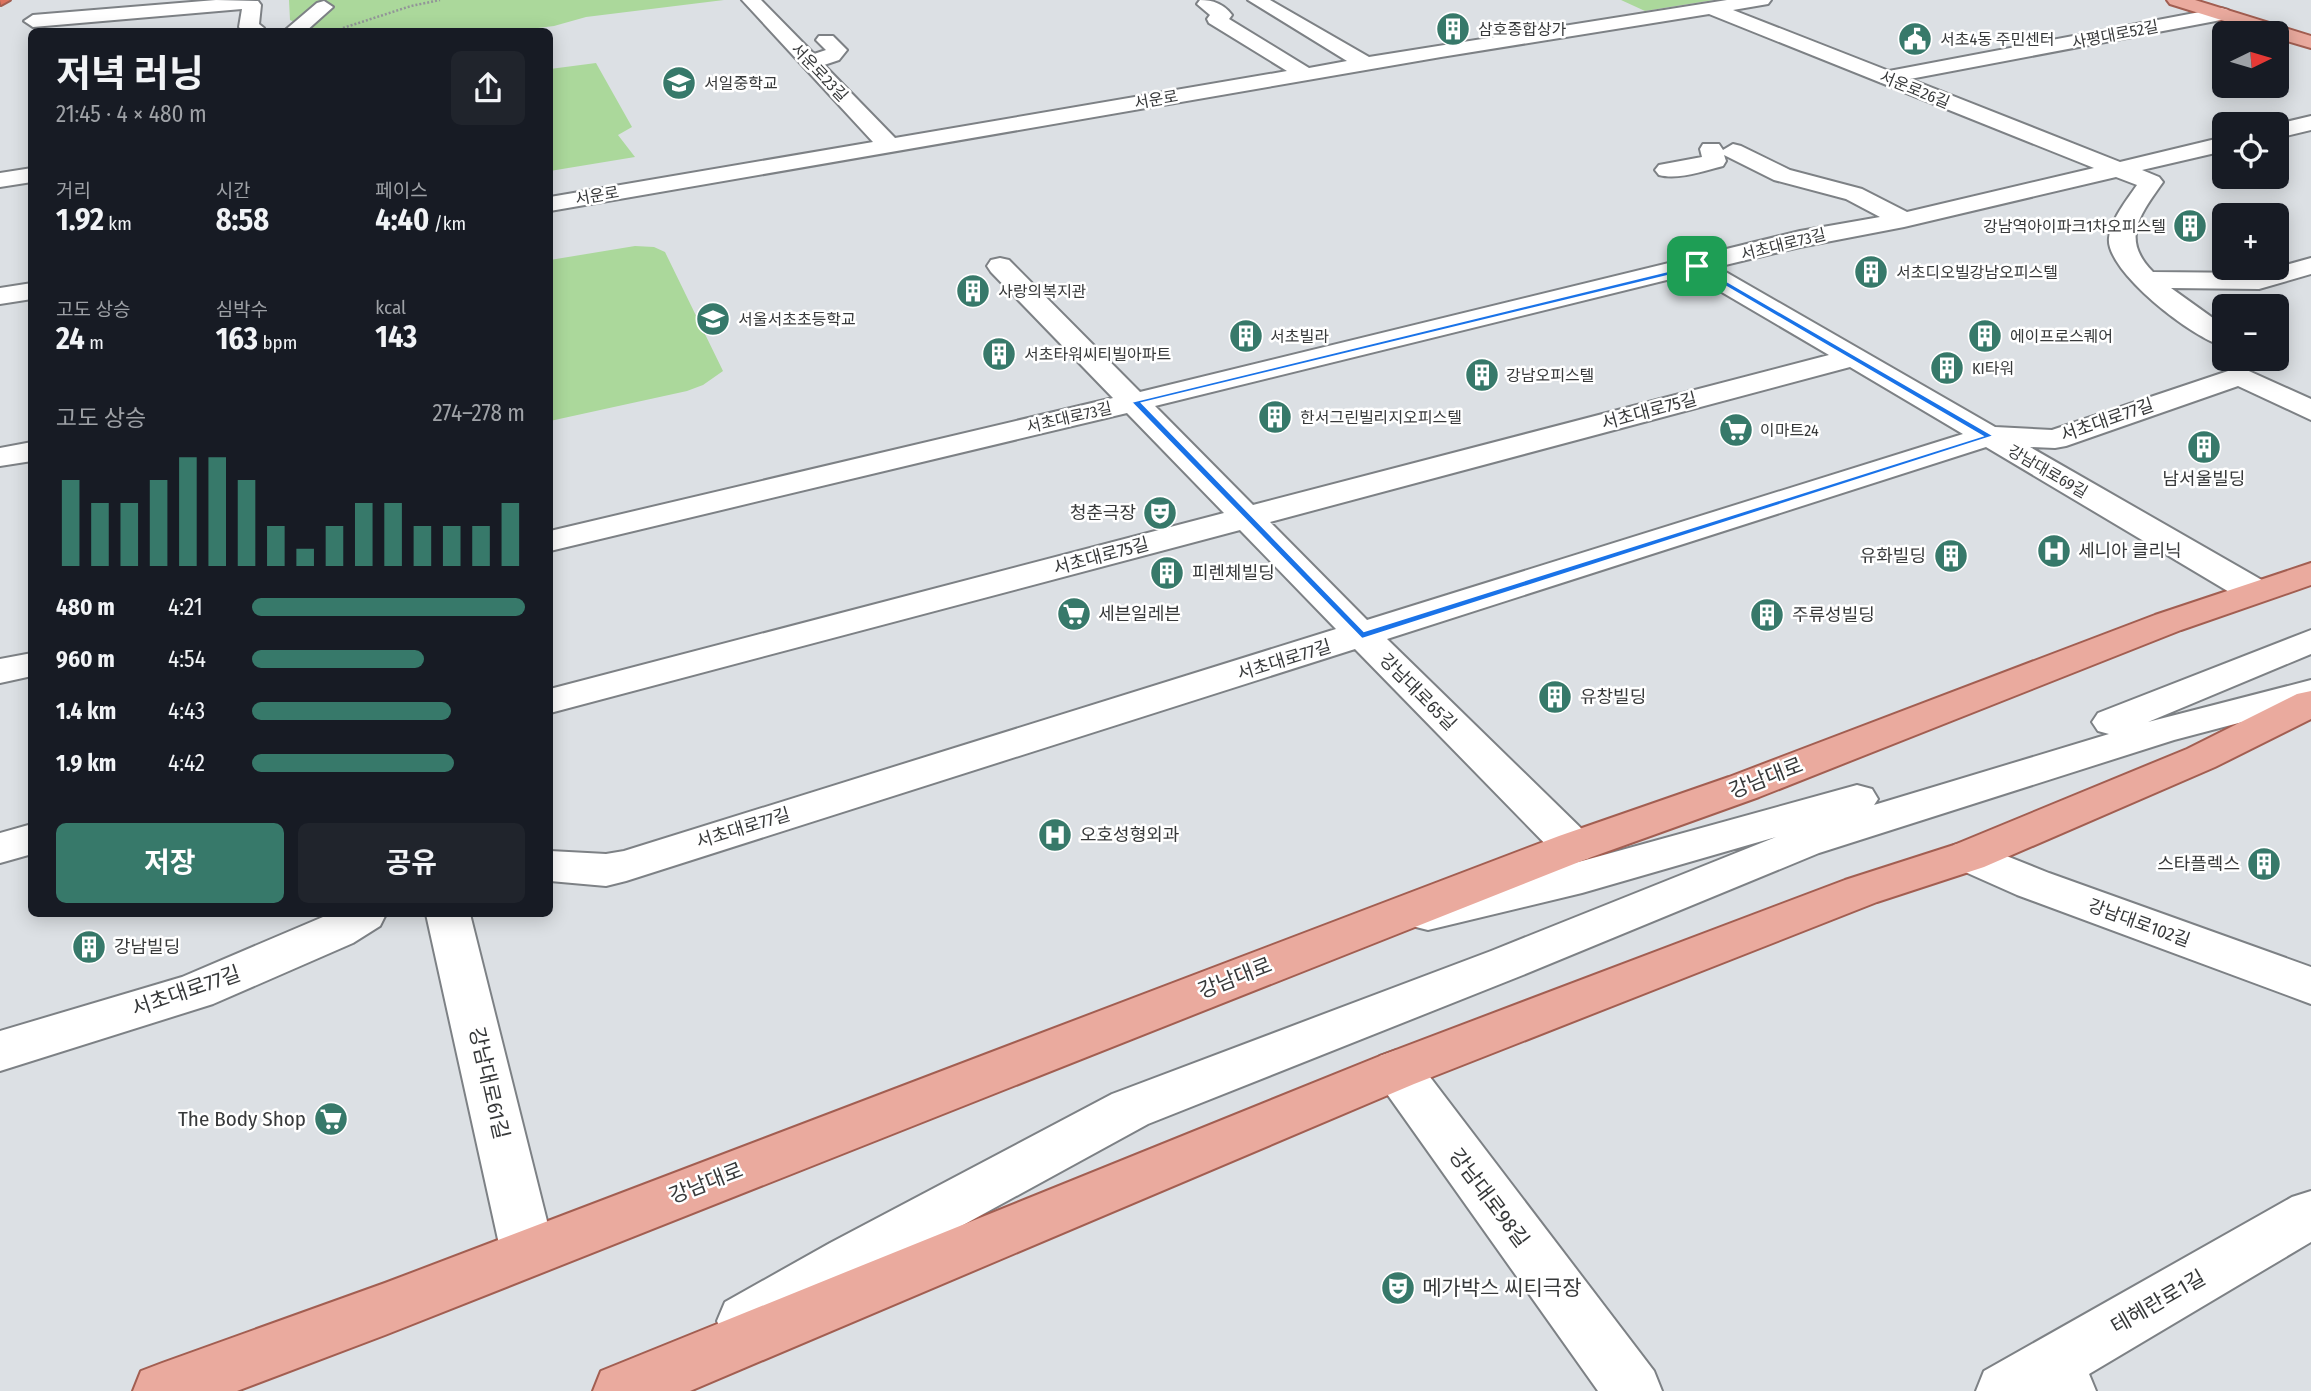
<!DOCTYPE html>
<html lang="ko">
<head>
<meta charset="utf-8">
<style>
  body { margin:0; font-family:"Fira Sans Condensed","Noto Sans KR",sans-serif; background:#20242c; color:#f1f3f6; height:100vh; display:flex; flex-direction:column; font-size:26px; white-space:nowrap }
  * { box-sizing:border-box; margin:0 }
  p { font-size:23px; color:#9ea1a6 }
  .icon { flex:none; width:38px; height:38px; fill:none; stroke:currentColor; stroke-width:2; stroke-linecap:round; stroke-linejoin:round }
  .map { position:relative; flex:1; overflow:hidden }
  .details { position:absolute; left:28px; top:28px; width:525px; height:889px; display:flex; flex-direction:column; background:#171b24; border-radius:10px; box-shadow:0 4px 18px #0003 }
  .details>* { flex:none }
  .needle { width:46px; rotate:85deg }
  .controls { position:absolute; left:2212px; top:21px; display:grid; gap:14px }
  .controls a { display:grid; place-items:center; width:77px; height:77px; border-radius:10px; background:#171b24; box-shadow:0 4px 18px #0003; font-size:35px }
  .pin { position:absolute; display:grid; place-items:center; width:60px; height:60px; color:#fff; margin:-30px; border-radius:14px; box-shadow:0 4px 10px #0006 }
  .round { display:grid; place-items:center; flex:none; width:74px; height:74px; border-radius:10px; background:#20242c }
  .summary { display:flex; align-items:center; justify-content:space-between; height:119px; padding:0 28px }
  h1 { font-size:38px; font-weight:700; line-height:52px }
  .stats { display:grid; grid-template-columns:repeat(3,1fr); gap:10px; height:119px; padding:7px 28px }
  .stats div { display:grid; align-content:center }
  .stats b { font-size:30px; font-weight:700 }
  .stats small { font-size:19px; font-weight:400 }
  .stats p { font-size:19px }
  .chart { height:196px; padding:14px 28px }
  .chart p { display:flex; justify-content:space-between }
  .chart svg { width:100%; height:126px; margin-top:7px; stroke:#37796a; stroke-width:6 }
  .primary-button { display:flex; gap:14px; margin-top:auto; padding:14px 28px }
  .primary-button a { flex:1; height:80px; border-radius:10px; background:#37796a; color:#fff; font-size:28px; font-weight:700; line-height:80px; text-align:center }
  .primary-button a+a { background:#20242c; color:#f1f3f6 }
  ul { padding:0 28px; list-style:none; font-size:23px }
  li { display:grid; grid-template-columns:112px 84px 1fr; align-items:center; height:52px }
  li i { height:18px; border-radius:9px; background:#37796a }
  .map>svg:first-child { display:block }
</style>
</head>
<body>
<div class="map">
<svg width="2311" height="1391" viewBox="0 0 2311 1391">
  <rect width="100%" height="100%" fill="#dce0e4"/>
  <path fill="#abd89b" d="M 289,0 L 724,0 L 586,17 L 554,26 L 506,32 L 313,31 L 290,20 Z
    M 1621,0 L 1714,0 L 1645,11 Z
    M 596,63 L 632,127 L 618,135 L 635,157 L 550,171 L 550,69 Z
    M 635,246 L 654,247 L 665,252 L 723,371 L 703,385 L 687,391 L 550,421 L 550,260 Z"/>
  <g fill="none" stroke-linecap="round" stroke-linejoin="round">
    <g stroke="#7d8185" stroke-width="4">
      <path id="minor" d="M 216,0 L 258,1 L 261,5 L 259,24 L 264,28 L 261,32 L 242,31 L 239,27 L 242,9 L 33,27 L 24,21 L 33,15 Z
        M 742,0 L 761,0 L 814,54 L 826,50 L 816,40 L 819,36 L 833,36 L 847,50 L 839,60 L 824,65 L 895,138 L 1287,71 L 1209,23 L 1207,19 L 1210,15 L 1197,4 L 1200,0 C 1213,0 1224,4 1232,15 L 1229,19 L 1309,68 L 1347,61 L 1248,0 L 1270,0 L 1369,57 L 1727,0 L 1771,0 L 1768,4 L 1733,10 L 1889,71 L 2221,8 L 2228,10 L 2230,14 L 2228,18 L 2221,20 L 1910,79 L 2120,162 L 2224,137 L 2224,151 L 2142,170 L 2159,177 L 2163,182 C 2140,215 2120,239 2153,272 L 2257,273 L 2311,258 L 2311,274 L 2259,289 L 2171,288 L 2224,326 L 2224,346 C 2195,340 2105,271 2109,238 C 2111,219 2127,200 2137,185 L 2116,177 L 1904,227 L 1800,247 L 1717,267 L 1995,427 L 2052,430 L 2240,367 L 2311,399 L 2311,420 L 2238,386 L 2066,446 L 2055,448 L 2030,447 L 2267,583 L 2272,591 L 2267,599 L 2254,602 L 2241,599 L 1986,447 L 1387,639 L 1589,836 L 1595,847 L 1589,858 L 1574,862 L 1559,858 L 1355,649 L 626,881 L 606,886 L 550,881 L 550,851 L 606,854 L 624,851 L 1336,629 L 1240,530 L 550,713 L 550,689 L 1224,513 L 1127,413 L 550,551 L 550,531 L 1113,398 L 991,272 L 987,266 L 991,260 L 1000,258 L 1009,260 L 1140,392 L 1800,231 L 1880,217 L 1846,199 L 1774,180 L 1724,155 L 1726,161 L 1723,166 C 1704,171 1678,180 1659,175 L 1655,170 L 1659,165 L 1702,157 L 1700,149 L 1703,144 L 1719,144 L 1723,150 L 1733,144 L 1741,146 L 1790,170 L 1862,189 L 1907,212 L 2094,168 L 1709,14 L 1441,57 L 550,211 L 550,197 L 873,142 ZM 1691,274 L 1829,355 L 1253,505 L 1155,406 ZM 1850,367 L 1963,434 L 1367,620 L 1270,522 Z
        M 324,1 L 333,7 L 305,32 L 283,32 L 317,3 Z
        M 2311,116 L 2311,130 L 2277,138 L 2277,124 Z
        M 32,168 L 32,182 L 0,187 L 0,173 Z
        M 32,283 L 32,299 L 0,304 L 0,288 Z
        M 32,442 L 32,461 L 0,466 L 0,448 Z
        M 2311,630 L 2311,654 L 2148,722 L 2311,680 L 2311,704 L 2174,740 L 1819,853 L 1523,975 L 1148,1124 L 868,1277 L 765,1340 L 745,1347 L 725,1340 L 717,1321 L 725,1302 L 830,1243 L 1112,1094 L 1491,951 L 1776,837 L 1582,893 L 1428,930 L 1412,926 L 1406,914 L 1412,902 L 1582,861 L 1857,785 L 1872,789 L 1878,799 L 1874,805 L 2109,734 L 2098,731 L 2092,722 L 2098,713 Z
        M 32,653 L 32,676 L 0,683 L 0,659 Z
        M 32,824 L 32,854 L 0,863 L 0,833 Z
        M 1969,841 L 2049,873 L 2311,967 L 2311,1004 L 2017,895 L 1954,867 L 1947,856 L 1954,845 Z
        M 330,914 L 386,914 L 380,926 L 353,943 L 213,1004 L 0,1071 L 0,1031 L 182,977 Z
        M 426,914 L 470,914 L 555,1253 L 547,1270 L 528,1277 L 509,1270 L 501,1253 Z
        M 1397,1050 L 1414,1056 L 1654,1371 L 1662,1391 L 1598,1391 L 1380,1084 L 1372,1070 L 1380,1056 Z
        M 2311,1191 L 2311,1242 L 2089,1374 L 2096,1391 L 1976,1391 L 1984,1371 L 2292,1197 Z"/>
    </g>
    <g stroke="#a25e51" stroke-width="4">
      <path id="major" d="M 2167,0 L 2195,0 L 2311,36 L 2311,48 L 2277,38 L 2277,33 L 2263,33 L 2170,4 Z
        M 2311,563 L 2311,585 L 2181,630 L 1759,797 L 1589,858 L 385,1335 L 237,1391 L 133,1391 L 141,1371 L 162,1363 L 385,1283 L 1559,836 L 1729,777 L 2155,615 Z
        M 2311,691 L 2311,719 L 2215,767 L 1984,867 L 1877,902 L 1414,1084 L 690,1391 L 593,1391 L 601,1371 L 1380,1056 L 1845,880 L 1954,845 L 2187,749 L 2297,694 Z"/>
    </g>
    <g stroke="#a25e51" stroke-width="4">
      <path id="highway" d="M 0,0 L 10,0 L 1,5 Z"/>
    </g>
    <path stroke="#929598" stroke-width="2.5" stroke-dasharray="2 2" stroke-linecap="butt" d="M 343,28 L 411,6 L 440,0"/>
    <use href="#minor" fill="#fff" fill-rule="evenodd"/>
    <use href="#major" fill="#eaaa9e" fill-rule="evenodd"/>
    <use href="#highway" fill="#dc725e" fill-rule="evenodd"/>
  </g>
  <path fill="#1a73e8" stroke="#fff" stroke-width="2" fill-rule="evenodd" d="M 1697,264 L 1994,436 L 1362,639 L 1131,402 ZM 1696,269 L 1982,436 L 1364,631 L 1142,403 Z"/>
  <defs>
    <g id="building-disc" transform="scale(1.75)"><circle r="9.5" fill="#37796a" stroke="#fff"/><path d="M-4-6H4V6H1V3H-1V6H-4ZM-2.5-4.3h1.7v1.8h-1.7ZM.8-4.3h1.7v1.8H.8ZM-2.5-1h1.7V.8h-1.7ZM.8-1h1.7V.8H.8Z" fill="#fff"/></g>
    <g id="civic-disc" transform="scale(1.75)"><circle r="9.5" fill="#37796a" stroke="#fff"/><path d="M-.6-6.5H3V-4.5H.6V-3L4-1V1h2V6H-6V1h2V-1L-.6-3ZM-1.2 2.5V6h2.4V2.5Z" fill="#fff"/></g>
    <g id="school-disc" transform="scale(1.75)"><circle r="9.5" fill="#37796a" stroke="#fff"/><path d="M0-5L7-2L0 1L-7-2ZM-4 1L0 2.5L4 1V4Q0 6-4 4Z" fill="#fff"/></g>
    <g id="supermarket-disc" transform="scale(1.75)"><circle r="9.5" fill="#37796a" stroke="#fff"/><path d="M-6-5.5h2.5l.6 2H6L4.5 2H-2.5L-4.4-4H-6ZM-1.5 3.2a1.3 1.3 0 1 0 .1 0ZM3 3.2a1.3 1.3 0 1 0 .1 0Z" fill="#fff"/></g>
    <g id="theatre-disc" transform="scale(1.75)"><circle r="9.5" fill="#37796a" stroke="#fff"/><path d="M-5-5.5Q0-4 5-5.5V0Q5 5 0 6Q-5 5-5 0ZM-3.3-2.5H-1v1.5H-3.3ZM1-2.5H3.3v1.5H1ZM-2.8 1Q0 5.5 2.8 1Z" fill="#fff"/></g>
    <g id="hospital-disc" transform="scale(1.75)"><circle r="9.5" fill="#37796a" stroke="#fff"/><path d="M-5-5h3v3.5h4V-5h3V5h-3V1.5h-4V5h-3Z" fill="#fff"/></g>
  </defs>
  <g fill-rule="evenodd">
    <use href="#building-disc" x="1453" y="29"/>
    <use href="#civic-disc" x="1915" y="39"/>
    <use href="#school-disc" x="679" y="83"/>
    <use href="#building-disc" x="2190" y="226"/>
    <use href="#building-disc" x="1871" y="272"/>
    <use href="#building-disc" x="973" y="291"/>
    <use href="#school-disc" x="713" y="319"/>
    <use href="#building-disc" x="1246" y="336"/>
    <use href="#building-disc" x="1985" y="336"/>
    <use href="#building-disc" x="999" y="354"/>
    <use href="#building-disc" x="1947" y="368"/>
    <use href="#building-disc" x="1482" y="375"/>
    <use href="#building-disc" x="1275" y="417"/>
    <use href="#supermarket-disc" x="1736" y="430"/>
    <use href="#building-disc" x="2204" y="447"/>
    <use href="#theatre-disc" x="1160" y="513"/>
    <use href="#hospital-disc" x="2054" y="551"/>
    <use href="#building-disc" x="1951" y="556"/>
    <use href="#building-disc" x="1167" y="573"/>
    <use href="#supermarket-disc" x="1074" y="614"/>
    <use href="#building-disc" x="1767" y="615"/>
    <use href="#building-disc" x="1555" y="697"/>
    <use href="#hospital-disc" x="1055" y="835"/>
    <use href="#building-disc" x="2264" y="864"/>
    <use href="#building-disc" x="89" y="947"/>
    <use href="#supermarket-disc" x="331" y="1119"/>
    <use href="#theatre-disc" x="1398" y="1288"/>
  </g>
  <g text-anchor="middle" stroke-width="5" stroke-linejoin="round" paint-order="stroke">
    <g font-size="16" fill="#37393a" stroke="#fff" text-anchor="start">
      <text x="1478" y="35">삼호종합상가</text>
      <text x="1940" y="45">서초4동 주민센터</text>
      <text x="704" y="89">서일중학교</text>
      <text x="2166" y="232" text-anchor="end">강남역아이파크1차오피스텔</text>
      <text x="1896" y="278">서초디오빌강남오피스텔</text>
      <text x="998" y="297">사랑의복지관</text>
      <text x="738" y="325">서울서초초등학교</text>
      <text x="1270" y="342">서초빌라</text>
      <text x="2010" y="342">에이프로스퀘어</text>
      <text x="1024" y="360">서초타워씨티빌아파트</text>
      <text x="1972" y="374">KI타워</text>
      <text x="1506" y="381">강남오피스텔</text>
      <text x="1300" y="423">한서그린빌리지오피스텔</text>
      <text x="1760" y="436">이마트24</text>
    </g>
    <g font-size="16" fill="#37393a" stroke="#fff">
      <text transform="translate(2115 34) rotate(-11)" y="6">사평대로52길</text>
      <text transform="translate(820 72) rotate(46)" y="6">서운로23길</text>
      <text transform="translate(1915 89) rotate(22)" y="6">서운로26길</text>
      <text transform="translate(1156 99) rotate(-10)" y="6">서운로</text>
      <text transform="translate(597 195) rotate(-10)" y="6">서운로</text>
      <text transform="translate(1783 244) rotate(-14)" y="6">서초대로73길</text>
      <text transform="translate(1069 417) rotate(-13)" y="6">서초대로73길</text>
      <text transform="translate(2048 471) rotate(30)" y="6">강남대로69길</text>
    </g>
    <g font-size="18" fill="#37393a" stroke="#fff">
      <text transform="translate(1649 411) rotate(-15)" y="6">서초대로75길</text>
      <text transform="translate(2107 420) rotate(-19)" y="6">서초대로77길</text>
      <text transform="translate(1101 556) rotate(-15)" y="6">서초대로75길</text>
      <text transform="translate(1284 660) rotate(-17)" y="6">서초대로77길</text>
      <text transform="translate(1418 692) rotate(45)" y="6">강남대로65길</text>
      <text transform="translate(743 828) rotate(-17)" y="6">서초대로77길</text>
      <text transform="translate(2139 923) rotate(20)" y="6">강남대로102길</text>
    </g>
    <g font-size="18" fill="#37393a" stroke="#fff" text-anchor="start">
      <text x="2204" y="485" text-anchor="middle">남서울빌딩</text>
      <text x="1136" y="519" text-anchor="end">청춘극장</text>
      <text x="2078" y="557">세니아 클리닉</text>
      <text x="1926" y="562" text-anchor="end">유화빌딩</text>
      <text x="1192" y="579">피렌체빌딩</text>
      <text x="1098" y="620">세븐일레븐</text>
      <text x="1792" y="621">주류성빌딩</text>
      <text x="1580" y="703">유창빌딩</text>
      <text x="1080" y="841">오호성형외과</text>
      <text x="2240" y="870" text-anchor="end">스타플렉스</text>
      <text x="114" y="953">강남빌딩</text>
    </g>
    <g font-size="21" fill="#37393a" stroke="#fff">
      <text transform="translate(1766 778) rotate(-21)" y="7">강남대로</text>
      <text transform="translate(1235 978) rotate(-21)" y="7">강남대로</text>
      <text transform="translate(186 991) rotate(-19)" y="7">서초대로77길</text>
      <text transform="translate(489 1083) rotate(77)" y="7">강남대로61길</text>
      <text transform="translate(706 1183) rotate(-21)" y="7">강남대로</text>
      <text transform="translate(1489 1198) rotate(53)" y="7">강남대로98길</text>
      <text transform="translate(2158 1302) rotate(-30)" y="7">테헤란로1길</text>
    </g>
    <g font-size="21" fill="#37393a" stroke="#fff" text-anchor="end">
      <text x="306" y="1126">The Body Shop</text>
      <text x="1422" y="1295" text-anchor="start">메가박스 씨티극장</text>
    </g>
  </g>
</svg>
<div class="controls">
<a><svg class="needle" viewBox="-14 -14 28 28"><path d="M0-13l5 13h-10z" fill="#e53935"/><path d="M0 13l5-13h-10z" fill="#9ea1a6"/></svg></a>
<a><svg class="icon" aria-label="locate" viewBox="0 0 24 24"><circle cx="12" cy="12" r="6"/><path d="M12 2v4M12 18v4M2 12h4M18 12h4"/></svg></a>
<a>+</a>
<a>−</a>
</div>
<div class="pin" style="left:1697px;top:266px;background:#1e9e55"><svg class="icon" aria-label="arrive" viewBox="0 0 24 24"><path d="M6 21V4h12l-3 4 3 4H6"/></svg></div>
<section class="details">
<div class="summary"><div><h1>저녁 러닝</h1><p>21:45 · 4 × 480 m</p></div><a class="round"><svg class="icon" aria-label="share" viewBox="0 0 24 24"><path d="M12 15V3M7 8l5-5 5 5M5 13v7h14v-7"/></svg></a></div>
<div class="stats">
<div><p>거리</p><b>1.92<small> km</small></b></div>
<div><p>시간</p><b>8:58</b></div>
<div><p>페이스</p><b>4:40<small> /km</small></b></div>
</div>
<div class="stats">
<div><p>고도 상승</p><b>24<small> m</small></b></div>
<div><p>심박수</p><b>163<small> bpm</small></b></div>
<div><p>kcal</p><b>143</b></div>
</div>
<div class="chart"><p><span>고도 상승</span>274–278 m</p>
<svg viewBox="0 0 160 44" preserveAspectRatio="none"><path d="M5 44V14M15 44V22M25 44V22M35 44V14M45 44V6M55 44V6M65 44V14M75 44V30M85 44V38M95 44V30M105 44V22M115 44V22M125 44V30M135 44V30M145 44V30M155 44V22"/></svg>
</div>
<ul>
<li><b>480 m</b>4:21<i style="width:100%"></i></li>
<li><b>960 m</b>4:54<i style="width:63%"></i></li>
<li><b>1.4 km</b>4:43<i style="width:73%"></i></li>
<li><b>1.9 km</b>4:42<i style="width:74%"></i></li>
</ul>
<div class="primary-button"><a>저장</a><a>공유</a></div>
</section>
</div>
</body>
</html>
